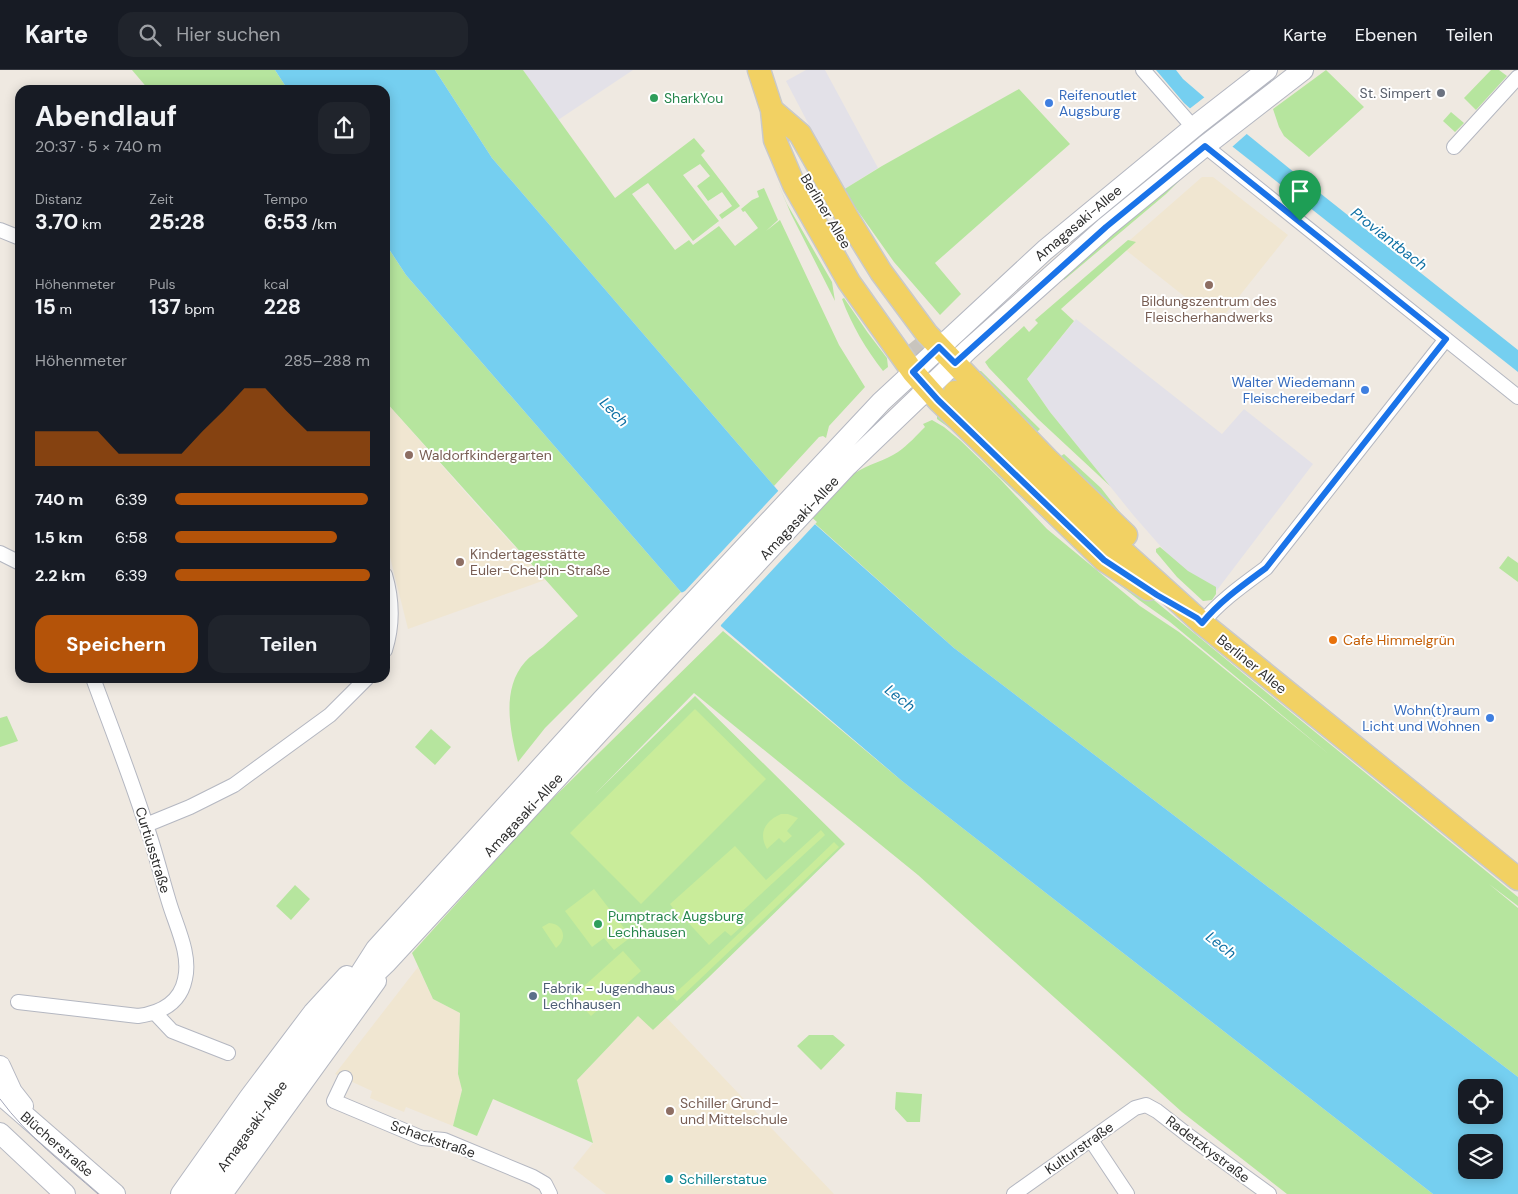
<!DOCTYPE html>
<html lang="de">
<head>
<meta charset="utf-8">
<style>
  body { margin:0; font-family:"DM Sans",sans-serif; background:#20242c; color:#f1f3f6; height:100vh; display:flex; flex-direction:column; font-size:19px; white-space:nowrap }
  * { box-sizing:border-box; margin:0 }
  p { font-size:16px; color:#9ea1a6 }
  .icon { flex:none; width:28px; height:28px; fill:none; stroke:currentColor; stroke-width:2; stroke-linecap:round; stroke-linejoin:round }
  .map { position:relative; flex:1; overflow:hidden }
  .drawer { position:absolute; left:15px; top:15px; width:375px; height:598px; display:flex; flex-direction:column; background:#171b24; border-radius:15px; box-shadow:0 2px 12px #0003 }
  .drawer>* { flex:none }
  .fabs { position:absolute; left:1458px; top:1009px; display:grid; gap:10px }
  .fabs a { display:grid; place-items:center; width:45px; height:45px; border-radius:10px; background:#171b24; box-shadow:0 2px 12px #0003; font-size:25px }
  .pin { position:absolute; display:grid; place-items:center; width:42px; height:42px; color:#fff; margin:-51px -21px; border-radius:50% 50% 50% 0; rotate:-45deg; box-shadow:0 0 5px #0007 }
  .pin .icon { rotate:45deg }
  .round { display:grid; place-items:center; flex:none; width:52px; height:52px; border-radius:15px; background:#20242c }
  .overview { display:flex; align-items:center; justify-content:space-between; height:85px; padding:0 20px }
  h1 { font-size:28px; font-weight:700; line-height:38px }
  .metrics { display:grid; grid-template-columns:repeat(3,1fr); gap:8px; height:85px; padding:5px 20px }
  .metrics div { display:grid; align-content:center }
  .metrics b { font-size:21px; font-weight:700 }
  .metrics small { font-size:14px; font-weight:400 }
  .metrics p { font-size:14px }
  .chart { height:140px; padding:10px 20px }
  .chart p { display:flex; justify-content:space-between }
  .chart svg { width:100%; height:90px; margin-top:5px; fill:#b45309; opacity:.7 }
  .primary-button { display:flex; gap:10px; margin-top:auto; padding:10px 20px }
  .primary-button a { flex:1; height:58px; border-radius:15px; background:#b45309; color:#fff; font-size:20px; font-weight:700; line-height:58px; text-align:center }
  .primary-button a+a { background:#20242c; color:#f1f3f6 }
  ul { padding:0 20px; list-style:none; font-size:16px }
  li { display:grid; grid-template-columns:80px 60px 1fr; align-items:center; height:38px }
  li i { height:12px; border-radius:6px; background:#b45309 }
  header { display:flex; align-items:center; gap:30px; box-sizing:border-box; height:70px; padding:0 25px; background:#171b24; border-bottom:1px solid #363941 }
  header strong { font-size:24px }
  nav { display:flex; gap:28px; margin-inline-start:auto; font-size:18px }
  .search { width:350px; height:45px; background:#20242c; display:flex; align-items:center; gap:12px; box-sizing:border-box; padding:0 18px; border-radius:15px; color:#9ea1a6; font-size:19px }
  .map>svg:first-child { display:block }
</style>
</head>
<body>
<header>
<strong>Karte</strong>
<div class="search"><svg class="icon" aria-label="search" viewBox="0 0 24 24"><circle cx="10" cy="10" r="6"/><path d="M15 15l6 6"/></svg>Hier suchen</div>
<nav><a>Karte</a><a>Ebenen</a><a>Teilen</a></nav>
</header>
<div class="map">
<svg width="1518" height="1124" viewBox="0 0 1518 1124">
  <rect width="100%" height="100%" fill="#efe9e1"/>
  <path fill="#e3e1e8" d="M 523,0 L 633,0 L 558,50 Z
    M 806,0 L 825,0 L 878,98 L 843,120 L 786,11 Z
    M 1076,249 L 1222,364 L 1244,339 L 1313,394 L 1211,528 L 1177,495 L 1134,446 L 1050,342 L 1027,309 Z"/>
  <path fill="#f0e6d1" d="M 1202,107 L 1213,107 L 1288,165 L 1218,253 L 1122,177 Z
    M 385,331 L 481,440 L 545,510 L 408,559 L 385,467 Z
    M 418,897 L 433,929 L 460,943 L 458,1004 L 462,1020 L 453,1056 L 406,1037 L 404,1042 L 370,1028 L 372,1021 L 335,1004 Z
    M 639,945 L 653,960 L 666,947 L 834,1124 L 606,1124 L 573,1098 L 593,1073 L 577,1010 Z"/>
  <path fill="#b6e59e" d="M 132,0 L 275,0 L 288,20 L 149,20 Z
    M 435,0 L 523,0 L 615,128 L 694,68 L 705,81 L 701,85 L 740,136 L 722,149 L 719,145 L 732,136 L 722,122 L 708,131 L 697,116 L 710,106 L 700,94 L 683,105 L 719,151 L 693,171 L 648,113 L 632,124 L 675,180 L 689,170 L 693,175 L 719,156 L 735,176 L 758,158 L 745,141 L 743,142 L 741,139 L 752,130 L 759,127 L 757,121 L 764,118 L 778,150 L 766,161 L 780,150 L 839,275 L 865,317 L 829,356 L 826,368 L 823,366 L 819,367 L 774,416 L 492,88 Z
    M 1326,0 L 1364,37 L 1309,87 L 1284,66 L 1279,57 L 1273,39 Z
    M 1491,0 L 1499,0 L 1507,6 L 1476,40 L 1464,28 Z
    M 1019,19 L 1070,74 L 935,193 L 961,224 L 940,245 L 894,192 L 843,120 L 882,96 Z
    M 1451,42 L 1464,53 L 1455,62 L 1443,51 Z
    M 1190,100 L 1166,124 L 1064,210 L 1063,205 Z
    M 777,111 L 787,134 L 832,212 L 835,231 L 791,144 Z
    M 1128,170 L 1136,172 L 1061,239 L 1074,251 L 1027,309 L 1050,342 L 1110,416 L 1038,349 L 989,298 L 985,292 L 1024,256 L 1029,262 L 1038,253 L 1035,250 Z
    M 385,173 L 406,205 L 681,522 L 545,658 L 518,692 C 510,661 501,619 525,592 C 530,586 537,582 543,577 C 554,567 566,556 578,546 L 385,331 Z
    M 844,228 L 868,263 L 887,288 L 888,297 L 883,301 C 866,279 852,256 842,229 Z
    M 979,301 L 981,301 L 1040,359 L 1036,363 L 979,304 Z
    M 937,344 L 941,347 L 1149,526 L 1250,609 L 1518,827 L 1518,836 L 1489,814 L 1518,838 L 1518,1007 L 954,578 L 811,450 L 855,403 C 868,394 885,391 898,382 C 908,375 917,365 925,357 L 923,354 L 932,350 L 944,357 L 961,371 L 1000,409 L 1047,459 L 1140,536 L 1179,562 L 1330,685 L 1170,552 L 1139,530 L 1088,490 L 998,406 L 955,362 L 937,349 Z
    M 1064,384 L 1101,418 L 1126,450 L 1058,388 Z
    M 1160,477 L 1188,501 L 1216,517 L 1216,524 L 1212,530 L 1203,531 L 1177,507 L 1156,482 L 1156,479 Z
    M 1508,486 L 1518,493 L 1518,512 L 1499,498 Z
    M 723,561 L 902,711 L 1433,1124 L 1287,1124 L 1182,1042 L 918,805 L 694,623 L 595,724 L 695,626 L 845,774 L 708,908 L 653,960 L 638,946 L 577,1010 L 593,1073 L 493,1029 L 477,1066 L 453,1056 L 462,1020 L 458,1004 L 460,943 L 433,929 L 412,883 L 541,740 Z
    M 7,646 L 18,671 L 0,677 L 0,648 Z
    M 431,659 L 451,677 L 435,695 L 415,677 Z
    M 295,815 L 310,829 L 291,850 L 276,836 Z
    M 809,965 L 833,965 L 845,975 L 821,1000 L 797,976 Z
    M 896,1022 L 922,1024 L 920,1052 L 907,1052 L 895,1039 Z"/>
  <path fill="#c9ec9a" d="M 695,639 L 766,709 L 641,834 L 570,763 Z
    M 781,744 L 788,744 L 798,748 L 787,761 L 792,766 L 784,773 L 779,768 L 767,779 C 758,763 765,751 781,744 Z
    M 821,760 L 825,765 L 735,848 L 742,856 L 731,866 L 725,861 L 709,875 L 682,846 L 679,849 L 671,840 L 673,838 L 670,834 L 735,776 L 766,810 Z
    M 834,772 L 839,777 L 677,931 L 672,926 L 707,894 Z
    M 594,819 L 631,867 L 614,880 L 604,868 L 592,877 L 565,841 Z
    M 549,853 C 564,854 568,869 556,878 L 542,857 Z
    M 623,881 L 641,901 L 591,946 L 573,926 Z"/>
  <path fill="#75cff0" fill-rule="evenodd" d="M 275,0 L 435,0 L 492,88 L 781,424 L 954,578 L 1518,1007 L 1518,1124 L 1433,1124 L 902,711 L 681,522 L 406,205 L 385,173 L 385,20 L 288,20 ZM 1466,1018 L 1494,1018 L 1494,1045 L 1466,1045 ZM 1466,1072 L 1494,1072 L 1494,1100 L 1466,1100 Z
    M 1156,0 L 1176,0 L 1183,9 L 1248,65 L 1306,112 L 1518,280 L 1518,302 L 1233,77 L 1184,33 Z"/>
  <path fill="#efe9e1" d="M 1206,26 L 1225,42 L 1208,57 L 1209,59 L 1188,40 Z
    M 1229,46 L 1249,62 L 1232,77 L 1232,79 L 1210,60 Z
    M 780,419 L 817,452 L 721,555 L 720,559 L 679,524 L 685,521 Z"/>
  <g fill="none" stroke-linecap="round" stroke-linejoin="round">
    <path stroke="#c8c4bd" stroke-width="22" stroke-dasharray="22 11" stroke-linecap="butt" d="M 913,271 L 954,321"/>
    <g stroke="#b4b7c1" stroke-width="16">
      <path id="street" d="M 1143,0 L 1193,57
        M 1205,76 L 1518,327
        M 1454,77 L 1518,7
        M 0,160 L 20,168
        M 0,483 L 20,493
        M 385,505 C 392,529 393,555 385,580
        M 1202,553 C 1220,531 1243,515 1266,498 L 1446,269
        M 146,755 L 190,737 L 234,715 L 330,645 L 367,608
        M 18,932 L 138,946 C 160,943 180,934 185,909 C 191,884 176,856 169,832 C 161,806 155,780 146,755 C 130,705 111,657 93,608
        M 155,943 L 172,961 L 228,983
        M 345,1008 L 334,1031 L 422,1068 L 444,1070 L 533,1107 L 545,1114 L 550,1124
        M 1091,1070 L 1127,1124
        M 1014,1124 L 1135,1038 L 1146,1035 L 1157,1041 L 1189,1066 L 1269,1124"/>
    </g>
    <g stroke="#b4b7c1" stroke-width="22">
      <path id="secondary" d="M 358,920 L 387,892 L 627,632 L 847,396 L 968,280 L 1106,157 L 1205,76 L 1303,0
        M 0,996 L 12,1022 L 23,1036
        M 0,1024 L 115,1124
        M 0,1063 L 65,1124
        M 181,1124 L 249,1028 L 313,943 L 347,906
        M 203,1124 L 337,940 L 376,879 L 602,630 L 881,332 L 1045,180 L 1199,53 L 1267,0
        M 222,1124 L 376,911"/>
    </g>
    <g stroke="#c9c9c9" stroke-width="25">
      <path id="primary" d="M 759,0 L 772,40 L 779,53
        M 772,40 L 775,70 L 794,115 L 849,212 L 913,302 L 938,330 L 1104,490 L 1148,519
        M 772,40 L 800,64 L 847,147 L 881,202 L 927,264 L 1047,389 L 1126,465
        M 955,322 L 1035,402 L 1202,553 L 1518,809"/>
    </g>
    <use href="#street" stroke="#fff" stroke-width="14"/>
    <use href="#secondary" stroke="#fff" stroke-width="20"/>
    <use href="#primary" stroke="#f2d163" stroke-width="22"/>
    <path stroke="#a3a6b8" stroke-width="1" d="M 0,1029 C 27,1066 64,1094 98,1124"/>
  </g>
  <g fill="none" stroke-linecap="round" stroke-linejoin="round">
    <g stroke="#fff" stroke-width="10">
      <path id="route" d="M 1205,76 L 1446,269 L 1266,498 C 1243,515 1220,531 1202,553 L 1197,548 L 1157,525 L 1104,490 L 938,330 L 913,302 L 939,277 L 955,293 L 1106,157 Z"/>
    </g>
    <use href="#route" stroke="#1a73e8" stroke-width="6"/>
  </g>
  <circle fill="#6b7280" stroke="#fff" stroke-width="2" cx="1441" cy="23" r="5"/>
  <g fill="#2e9e5b" stroke="#fff" stroke-width="2">
    <circle cx="654" cy="28" r="5"/>
    <circle cx="598" cy="854" r="5"/>
  </g>
  <g fill="#3f7fe0" stroke="#fff" stroke-width="2">
    <circle cx="1049" cy="33" r="5"/>
    <circle cx="1365" cy="320" r="5"/>
    <circle cx="1490" cy="648" r="5"/>
  </g>
  <g fill="#8d6e63" stroke="#fff" stroke-width="2">
    <circle cx="1209" cy="215" r="5"/>
    <circle cx="409" cy="385" r="5"/>
    <circle cx="460" cy="492" r="5"/>
    <circle cx="670" cy="1041" r="5"/>
  </g>
  <circle fill="#e8710a" stroke="#fff" stroke-width="2" cx="1333" cy="570" r="5"/>
  <circle fill="#5c6f8a" stroke="#fff" stroke-width="2" cx="533" cy="926" r="5"/>
  <circle fill="#0f9aa8" stroke="#fff" stroke-width="2" cx="669" cy="1109" r="5"/>
  <g text-anchor="middle" stroke-width="4" stroke-linejoin="round" paint-order="stroke">
    <g font-size="14" fill="#5b616d" stroke="#fff" text-anchor="end">
      <text x="1431" y="28">St. Simpert</text>
    </g>
    <g font-size="14" fill="#366cbe" stroke="#fff" text-anchor="end">
      <text x="1059" y="30" text-anchor="start">Reifenoutlet<tspan x="1059" dy="16">Augsburg</tspan></text>
      <text x="1355" y="317">Walter Wiedemann<tspan x="1355" dy="16">Fleischereibedarf</tspan></text>
      <text x="1480" y="645">Wohn(t)raum<tspan x="1480" dy="16">Licht und Wohnen</tspan></text>
    </g>
    <g font-size="14" fill="#27864d" stroke="#fff" text-anchor="start">
      <text x="664" y="33">SharkYou</text>
      <text x="608" y="851">Pumptrack Augsburg<tspan x="608" dy="16">Lechhausen</tspan></text>
    </g>
    <g font-size="14" fill="#2e2e2e" stroke="#fff">
      <text transform="translate(826 141) rotate(59)" y="5">Berliner Allee</text>
      <text transform="translate(1078 153) rotate(-40)" y="5">Amagasaki-Allee</text>
      <text transform="translate(799 448) rotate(-47)" y="5">Amagasaki-Allee</text>
      <text transform="translate(1252 594) rotate(39)" y="5">Berliner Allee</text>
      <text transform="translate(523 745) rotate(-47)" y="5">Amagasaki-Allee</text>
      <text transform="translate(153 780) rotate(73)" y="5">Curtiusstraße</text>
      <text transform="translate(252 1056) rotate(-54)" y="5">Amagasaki-Allee</text>
      <text transform="translate(433 1069) rotate(19)" y="5">Schackstraße</text>
      <text transform="translate(57 1074) rotate(41)" y="5">Blücherstraße</text>
      <text transform="translate(1079 1078) rotate(-35)" y="5">Kulturstraße</text>
      <text transform="translate(1208 1079) rotate(37)" y="5">Radetzkystraße</text>
    </g>
    <g font-size="14" fill="#785e54" stroke="#fff" text-anchor="start">
      <text x="1209" y="236" text-anchor="middle">Bildungszentrum des<tspan x="1209" dy="16">Fleischerhandwerks</tspan></text>
      <text x="419" y="390">Waldorfkindergarten</text>
      <text x="470" y="489">Kindertagesstätte<tspan x="470" dy="16">Euler-Chelpin-Straße</tspan></text>
      <text x="680" y="1038">Schiller Grund-<tspan x="680" dy="16">und Mittelschule</tspan></text>
    </g>
    <g font-size="14" fill="#c56008" stroke="#fff" text-anchor="start">
      <text x="1343" y="575">Cafe Himmelgrün</text>
    </g>
    <g font-size="14" fill="#4e5e75" stroke="#fff" text-anchor="start">
      <text x="543" y="923">Fabrik - Jugendhaus<tspan x="543" dy="16">Lechhausen</tspan></text>
    </g>
    <g font-size="14" fill="#0d838f" stroke="#fff" text-anchor="start">
      <text x="679" y="1114">Schillerstatue</text>
    </g>
    <g font-size="15" font-style="italic" fill="#0d6fa3" stroke="#fff">
      <text transform="translate(1389 169) rotate(38)" y="5">Proviantbach</text>
      <text transform="translate(614 342) rotate(46)" y="5">Lech</text>
      <text transform="translate(900 628) rotate(38)" y="5">Lech</text>
      <text transform="translate(1221 875) rotate(38)" y="5">Lech</text>
    </g>
  </g>
</svg>
<div class="fabs">
<a><svg class="icon" aria-label="locate" viewBox="0 0 24 24"><circle cx="12" cy="12" r="6"/><path d="M12 2v4M12 18v4M2 12h4M18 12h4"/></svg></a>
<a><svg class="icon" aria-label="layers" viewBox="0 0 24 24"><path d="M12 4l9 5-9 5-9-5zM3 14l9 5 9-5"/></svg></a>
</div>
<div class="pin" style="left:1300px;top:151px;background:#1e9e55"><svg class="icon" aria-label="arrive" viewBox="0 0 24 24"><path d="M6 21V4h12l-3 4 3 4H6"/></svg></div>
<section class="drawer">
<div class="overview"><div><h1>Abendlauf</h1><p>20:37 · 5 × 740 m</p></div><a class="round"><svg class="icon" aria-label="share" viewBox="0 0 24 24"><path d="M12 15V3M7 8l5-5 5 5M5 13v7h14v-7"/></svg></a></div>
<div class="metrics">
<div><p>Distanz</p><b>3.70<small> km</small></b></div>
<div><p>Zeit</p><b>25:28</b></div>
<div><p>Tempo</p><b>6:53<small> /km</small></b></div>
</div>
<div class="metrics">
<div><p>Höhenmeter</p><b>15<small> m</small></b></div>
<div><p>Puls</p><b>137<small> bpm</small></b></div>
<div><p>kcal</p><b>228</b></div>
</div>
<div class="chart"><p><span>Höhenmeter</span>285–288 m</p>
<svg viewBox="0 0 160 44" preserveAspectRatio="none"><path d="M0 44V27L10 27L20 27L30 27L40 38L50 38L60 38L70 38L80 27L90 17L100 6L110 6L120 17L130 27L140 27L150 27L160 27V44z"/></svg>
</div>
<ul>
<li><b>740 m</b>6:39<i style="width:99%"></i></li>
<li><b>1.5 km</b>6:58<i style="width:83%"></i></li>
<li><b>2.2 km</b>6:39<i style="width:100%"></i></li>
</ul>
<div class="primary-button"><a>Speichern</a><a>Teilen</a></div>
</section>
</div>
</body>
</html>
